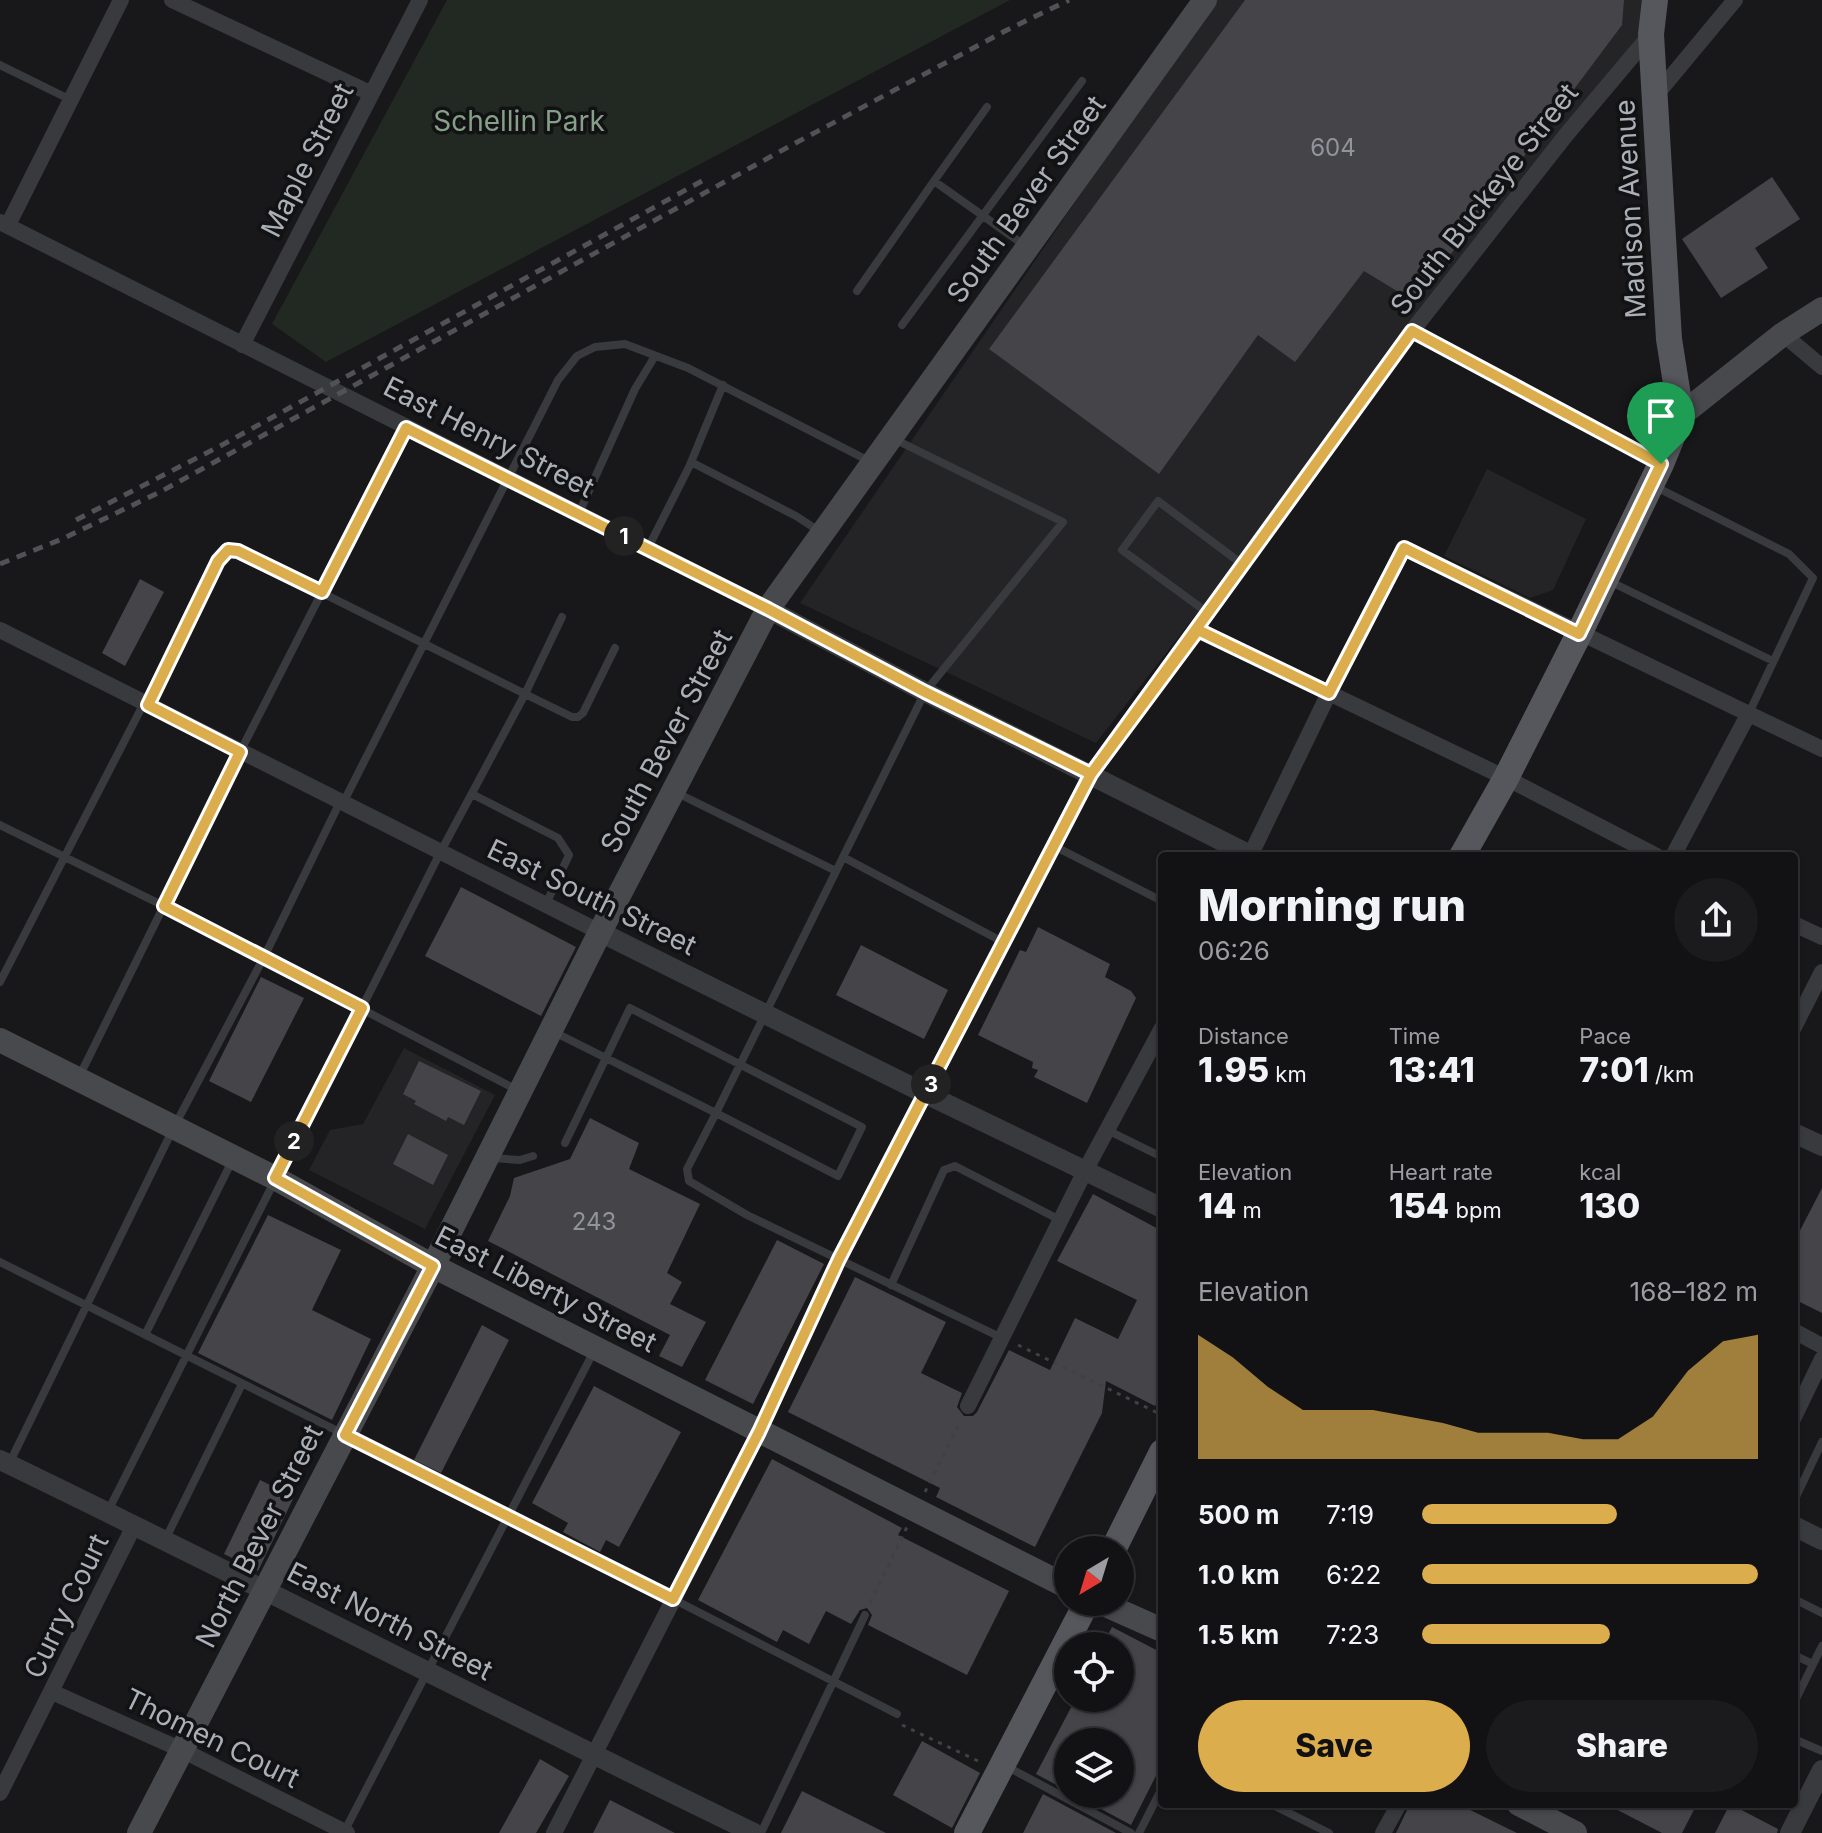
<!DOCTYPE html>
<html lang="en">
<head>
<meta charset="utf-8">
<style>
  body { margin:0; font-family:Inter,sans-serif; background:#1b1a1c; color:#f1f3f6; height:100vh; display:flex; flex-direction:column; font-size:30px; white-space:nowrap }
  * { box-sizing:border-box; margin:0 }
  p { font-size:26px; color:#9c9da0 }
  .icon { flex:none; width:44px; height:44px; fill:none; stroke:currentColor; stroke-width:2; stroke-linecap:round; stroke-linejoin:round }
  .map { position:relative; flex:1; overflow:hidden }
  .details { position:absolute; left:1158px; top:852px; width:640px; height:956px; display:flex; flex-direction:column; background:#121113; border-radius:8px; box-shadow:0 2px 6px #0004,0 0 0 2px #313133 }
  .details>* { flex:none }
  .needle { width:52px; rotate:218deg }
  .controls { position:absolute; left:1054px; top:1536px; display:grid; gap:16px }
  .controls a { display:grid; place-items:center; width:80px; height:80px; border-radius:50%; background:#121113; box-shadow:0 2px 6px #0004,0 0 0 2px #313133; font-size:40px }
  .pin { position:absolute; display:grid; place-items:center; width:68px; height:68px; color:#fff; margin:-82px -34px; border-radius:50% 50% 50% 0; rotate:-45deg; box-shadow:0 0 8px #0007 }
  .pin .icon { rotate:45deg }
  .km { position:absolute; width:40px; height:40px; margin:-20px; border-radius:50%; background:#222; color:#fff; font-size:22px; line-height:40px; text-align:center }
  .round { display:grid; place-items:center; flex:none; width:84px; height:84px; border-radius:42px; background:#1b1a1c }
  .summary { display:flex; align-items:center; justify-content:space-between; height:136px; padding:0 40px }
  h1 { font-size:44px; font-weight:800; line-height:60px }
  .stats { display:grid; grid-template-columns:repeat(3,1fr); gap:12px; height:136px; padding:8px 40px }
  .stats div { display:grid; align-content:center }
  .stats b { font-size:34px; font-weight:800 }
  .stats small { font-size:22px; font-weight:400 }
  .stats p { font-size:22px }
  .chart { height:224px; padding:16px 40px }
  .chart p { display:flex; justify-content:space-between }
  .chart svg { width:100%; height:144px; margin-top:8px; fill:#dcad4c; opacity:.7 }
  .action { display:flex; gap:16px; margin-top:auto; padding:16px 40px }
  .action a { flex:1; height:92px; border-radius:48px; background:#dcad4c; color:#111; font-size:32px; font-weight:800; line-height:92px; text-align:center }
  .action a+a { background:#1b1a1c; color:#f1f3f6 }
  ul { padding:0 40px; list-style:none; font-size:26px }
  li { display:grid; grid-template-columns:128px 96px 1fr; align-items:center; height:60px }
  li i { height:20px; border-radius:10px; background:#dcad4c }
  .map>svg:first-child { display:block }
</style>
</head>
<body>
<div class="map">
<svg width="1822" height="1833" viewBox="0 0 1822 1833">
  <rect width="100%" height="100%" fill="#181719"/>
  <path fill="#242426" d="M 1214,0 L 1647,0 L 1644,40 L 1096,743 L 800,603 Z
    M 1487,469 L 1586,519 L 1553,590 L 1530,598 L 1444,556 Z
    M 404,1048 L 495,1095 L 425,1229 L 309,1170 L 330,1130 L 363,1124 Z"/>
  <path fill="#222923" d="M 447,0 L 1010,0 L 326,362 L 272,324 Z"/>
  <path fill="#454549" d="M 1245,0 L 1624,0 L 1622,25 L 1415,302 L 1364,271 L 1295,362 L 1258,335 L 1159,474 L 989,349 Z
    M 1772,177 L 1800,219 L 1755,248 L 1768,268 L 1721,298 L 1682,239 Z
    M 140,579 L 164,592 L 125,666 L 102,653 Z
    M 461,887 L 576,947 L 541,1016 L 425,956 Z
    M 1038,927 L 1110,964 L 1105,977 L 1131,991 L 1136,998 L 1087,1103 L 1034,1077 L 1038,1070 L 1032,1068 L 1033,1062 L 978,1035 L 1020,950 L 1026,952 Z
    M 861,945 L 948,990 L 924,1039 L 836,995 Z
    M 261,977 L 304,998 L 251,1102 L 209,1081 Z
    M 419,1061 L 481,1091 L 464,1125 L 448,1117 L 446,1121 L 414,1104 L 416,1101 L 403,1094 Z
    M 590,1118 L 639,1143 L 629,1169 L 700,1204 L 667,1273 L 682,1282 L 670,1304 L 706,1322 L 682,1367 L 659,1356 L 670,1335 L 488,1241 L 510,1196 L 514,1178 L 570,1159 Z
    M 408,1134 L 448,1155 L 433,1185 L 393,1164 Z
    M 1822,1188 L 1822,1313 L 1794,1299 L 1794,1242 Z
    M 1093,1194 L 1162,1231 L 1162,1392 L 1155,1406 L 1106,1381 L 1102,1413 L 1035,1547 L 936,1497 L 940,1488 L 788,1412 L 855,1277 L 946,1322 L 921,1373 L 962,1393 L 957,1407 L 964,1416 L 973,1416 L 977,1412 L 1009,1350 L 1050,1370 L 1075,1318 L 1118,1339 L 1137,1300 L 1057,1261 Z
    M 268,1215 L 341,1250 L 312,1310 L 371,1339 L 332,1420 L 198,1353 Z
    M 777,1240 L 824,1264 L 753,1404 L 705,1380 Z
    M 482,1325 L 509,1340 L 441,1473 L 414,1460 Z
    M 594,1386 L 681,1432 L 619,1547 L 606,1540 L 600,1552 L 563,1532 L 568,1523 L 532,1503 Z
    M 772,1459 L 902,1528 L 898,1535 L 1009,1591 L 967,1675 L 868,1625 L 872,1615 L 867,1608 L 860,1610 L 851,1624 L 826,1611 L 809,1644 L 783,1630 L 777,1642 L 698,1600 Z
    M 260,1480 L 294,1497 L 258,1571 L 224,1554 Z
    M 1112,1627 L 1162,1653 L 1162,1764 L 1131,1825 L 1073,1794 L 1120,1794 L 1120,1742 L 1068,1742 L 1068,1791 L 1036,1774 L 1076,1698 L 1120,1698 L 1120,1646 L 1102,1646 Z
    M 922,1741 L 980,1773 L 952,1828 L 893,1795 Z
    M 540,1759 L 569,1776 L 536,1833 L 499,1833 Z
    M 802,1791 L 886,1833 L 781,1833 Z
    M 1043,1794 L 1116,1833 L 1023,1833 Z
    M 610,1800 L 675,1833 L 593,1833 Z
    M 1410,1804 L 1458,1804 L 1517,1833 L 1396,1833 Z
    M 1606,1804 L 1697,1804 L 1682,1833 L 1662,1833 Z
    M 1730,1804 L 1778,1829 L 1777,1833 L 1715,1833 Z"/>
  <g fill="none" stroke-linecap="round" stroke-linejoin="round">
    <path stroke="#3f4145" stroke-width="3" stroke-dasharray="4 6" stroke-linecap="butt" d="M 1018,1345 L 1162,1415
      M 925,1492 L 961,1420
      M 870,1603 L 907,1527
      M 902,1725 L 978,1761"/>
    <path stroke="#393a3e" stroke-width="8" d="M 0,65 L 69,99
      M 934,181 L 987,107
      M 857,291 L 934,181 L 1024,245
      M 902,325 L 1082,81
      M 1412,331 L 1657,461
      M 691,462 L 796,516 L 819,531
      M 1654,486 L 1789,554 L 1813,578 L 1749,713
      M 579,513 L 635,389 L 655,356
      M 648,548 L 689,467 L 723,385
      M 1609,581 L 1773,661
      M 1208,613 L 1122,550 L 1158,501 L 1242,564
      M 562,617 L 525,694 L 572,717 L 578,717 L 583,713 L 615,648
      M 677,793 L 836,871
      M 472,794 L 558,838 L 569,855 L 546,904
      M 343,803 L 558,380 L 577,356 L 595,347 L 625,344 L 688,368 L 869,461
      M 0,825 L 164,906 L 519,1091
      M 1054,846 L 1162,901
      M 843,857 L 1003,942
      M 0,982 L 144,703
      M 552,1031 L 716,1113 L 925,692 L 1063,522 L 892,438
      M 79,1077 L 240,752 L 406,428
      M 1107,1130 L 1162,1157
      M 565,1143 L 630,1008 L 862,1127 L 838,1176 L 716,1113 L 687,1169 L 689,1181 L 747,1215 L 1002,1338
      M 492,1158 L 520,1160 L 533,1156
      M 0,1262 L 673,1599 L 897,1714
      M 891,1285 L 944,1170 L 955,1166 L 1060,1220
      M 145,1335 L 232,1161
      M 9,1464 L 174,1127 L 264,957 L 340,802
      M 1794,1501 L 1822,1442
      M 108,1511 L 440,853 L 525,694 L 238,551 L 228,550 L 218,561 L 148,704
      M 165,1540 L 242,1384
      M 1794,1599 L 1822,1613
      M 1794,1655 L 1813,1664
      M 1794,1703 L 1822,1646
      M 1794,1739 L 1822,1751
      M 1004,1765 L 1131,1833
      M 1271,1804 L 1329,1833
      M 344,1832 L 594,1351
      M 761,1833 L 865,1615
      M 1139,1833 L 1162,1788"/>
    <path stroke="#393a3e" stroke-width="16" d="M 172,0 L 370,93
      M 1656,95 L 1735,0
      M 0,222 L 768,609
      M 8,225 L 121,0
      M 1783,334 L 1822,367
      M 242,345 L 420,0
      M 0,630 L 600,932
      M 1198,630 L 1506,778 L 1657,856
      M 1250,856 L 1329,693 L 1404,548 L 1822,749
      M 1673,856 L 1749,713 L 1750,714
      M 1794,924 L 1822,937
      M 1794,1027 L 1822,972
      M 1794,1331 L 1822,1346
      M 968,1406 L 1086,1169 L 1162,1028
      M 1794,1417 L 1822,1359
      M 52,1692 L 182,1750 L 347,1833
      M 0,1793 L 134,1526
      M 554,1833 L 759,1432 L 839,1259 L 1091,774 L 1412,331 L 1566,135 L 1651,34
      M 1383,1833 L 1399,1804"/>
    <path stroke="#393a3e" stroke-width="20" d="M 768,609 L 925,692 L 1252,856
      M 600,932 L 926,1094 L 1162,1208
      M 1794,1133 L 1822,1146
      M 0,1460 C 253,1582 501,1711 754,1833
      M 1794,1526 L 1822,1540
      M 1790,1833 L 1822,1770"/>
    <path stroke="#47494d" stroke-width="24" d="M 1681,415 L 1783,334 L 1822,309
      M 0,1040 L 275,1178 L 433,1266 L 1068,1587
      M 1099,1602 L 1162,1630
      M 1519,1804 L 1575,1833
      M 139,1833 L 433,1266 L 600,932 L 768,609 L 1205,0"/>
    <path stroke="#55575c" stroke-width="26" d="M 1462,856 L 1506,778 L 1579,634 L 1661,464 L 1681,415 L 1669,339 L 1651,34 L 1655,0
      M 1113,1550 L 1162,1452
      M 967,1833 L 1087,1602"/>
    <path stroke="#505256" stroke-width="5" stroke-dasharray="10 8" stroke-linecap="butt" d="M 76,520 L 222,445 L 702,181
      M 0,564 L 62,539 L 160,492 L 790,146 L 1005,31 L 1069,0"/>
  </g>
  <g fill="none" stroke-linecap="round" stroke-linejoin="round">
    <g stroke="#fff" stroke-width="16">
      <path id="route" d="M 1661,464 L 1412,331 L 1091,774 L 925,692 L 768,609 L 406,428 L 322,592 L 238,551 L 228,550 L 218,561 L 148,705 L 240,752 L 164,906 L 362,1008 L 275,1178 L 433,1266 L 345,1435 L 673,1599 L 759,1432 L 839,1259 L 1091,774 L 1198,630 L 1329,693 L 1404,548 L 1579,634 L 1661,464"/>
    </g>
    <use href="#route" stroke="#dcad4c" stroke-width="10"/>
  </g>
  <g text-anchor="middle" stroke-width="7" stroke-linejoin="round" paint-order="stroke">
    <g font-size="24" fill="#92949c">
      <text x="1333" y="156">604</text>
      <text x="594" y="1230">243</text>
    </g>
    <g font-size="28" fill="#85a087" stroke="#121214">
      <text x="519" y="131">Schellin Park</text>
    </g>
    <g font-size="28" fill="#abafb7" stroke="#121214">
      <text transform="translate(307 160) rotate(-63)" y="10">Maple Street</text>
      <text transform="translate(1026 199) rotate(-54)" y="10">South Bever Street</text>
      <text transform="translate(1484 199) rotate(-52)" y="10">South Buckeye Street</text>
      <text transform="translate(1630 209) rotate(-93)" y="10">Madison Avenue</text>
      <text transform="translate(489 437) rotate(27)" y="10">East Henry Street</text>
      <text transform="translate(666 741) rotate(-62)" y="10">South Bever Street</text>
      <text transform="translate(592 897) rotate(26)" y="10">East South Street</text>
      <text transform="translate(546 1289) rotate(27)" y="10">East Liberty Street</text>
      <text transform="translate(259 1536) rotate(-63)" y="10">North Bever Street</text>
      <text transform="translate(66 1606) rotate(-64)" y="10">Curry Court</text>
      <text transform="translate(390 1621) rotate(27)" y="10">East North Street</text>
      <text transform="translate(212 1738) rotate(26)" y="10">Thomen Court</text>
    </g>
  </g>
</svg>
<div class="controls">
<a><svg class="needle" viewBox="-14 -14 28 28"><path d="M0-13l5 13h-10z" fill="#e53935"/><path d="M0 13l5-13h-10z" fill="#9c9da0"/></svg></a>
<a><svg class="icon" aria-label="locate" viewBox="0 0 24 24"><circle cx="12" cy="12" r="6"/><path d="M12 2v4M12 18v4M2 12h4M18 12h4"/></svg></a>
<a><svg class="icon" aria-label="layers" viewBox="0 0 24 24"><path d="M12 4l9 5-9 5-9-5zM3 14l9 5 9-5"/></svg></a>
</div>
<div class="pin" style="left:1661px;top:464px;background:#1e9e55"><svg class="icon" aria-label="arrive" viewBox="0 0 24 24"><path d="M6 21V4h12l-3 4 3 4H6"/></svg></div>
<b class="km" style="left:624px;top:536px">1</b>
<b class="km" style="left:294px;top:1141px">2</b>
<b class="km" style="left:931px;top:1084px">3</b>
<section class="details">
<div class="summary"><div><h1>Morning run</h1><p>06:26</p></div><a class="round"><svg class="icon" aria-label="share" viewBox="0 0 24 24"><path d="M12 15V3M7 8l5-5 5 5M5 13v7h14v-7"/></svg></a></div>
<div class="stats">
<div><p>Distance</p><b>1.95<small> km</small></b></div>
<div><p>Time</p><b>13:41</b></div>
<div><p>Pace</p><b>7:01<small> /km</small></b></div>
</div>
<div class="stats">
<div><p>Elevation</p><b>14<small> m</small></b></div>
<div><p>Heart rate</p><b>154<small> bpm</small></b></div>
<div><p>kcal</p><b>130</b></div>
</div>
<div class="chart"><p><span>Elevation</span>168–182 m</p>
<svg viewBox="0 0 160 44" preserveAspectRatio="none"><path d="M0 44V6L10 13L20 22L30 29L40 29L50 29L60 31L70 33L80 36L90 36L100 36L110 38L120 38L130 31L140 17L150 8L160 6V44z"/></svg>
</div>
<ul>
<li><b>500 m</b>7:19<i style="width:58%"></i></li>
<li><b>1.0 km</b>6:22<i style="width:100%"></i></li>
<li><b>1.5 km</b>7:23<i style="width:56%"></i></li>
</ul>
<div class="action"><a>Save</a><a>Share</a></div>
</section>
</div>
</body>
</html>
